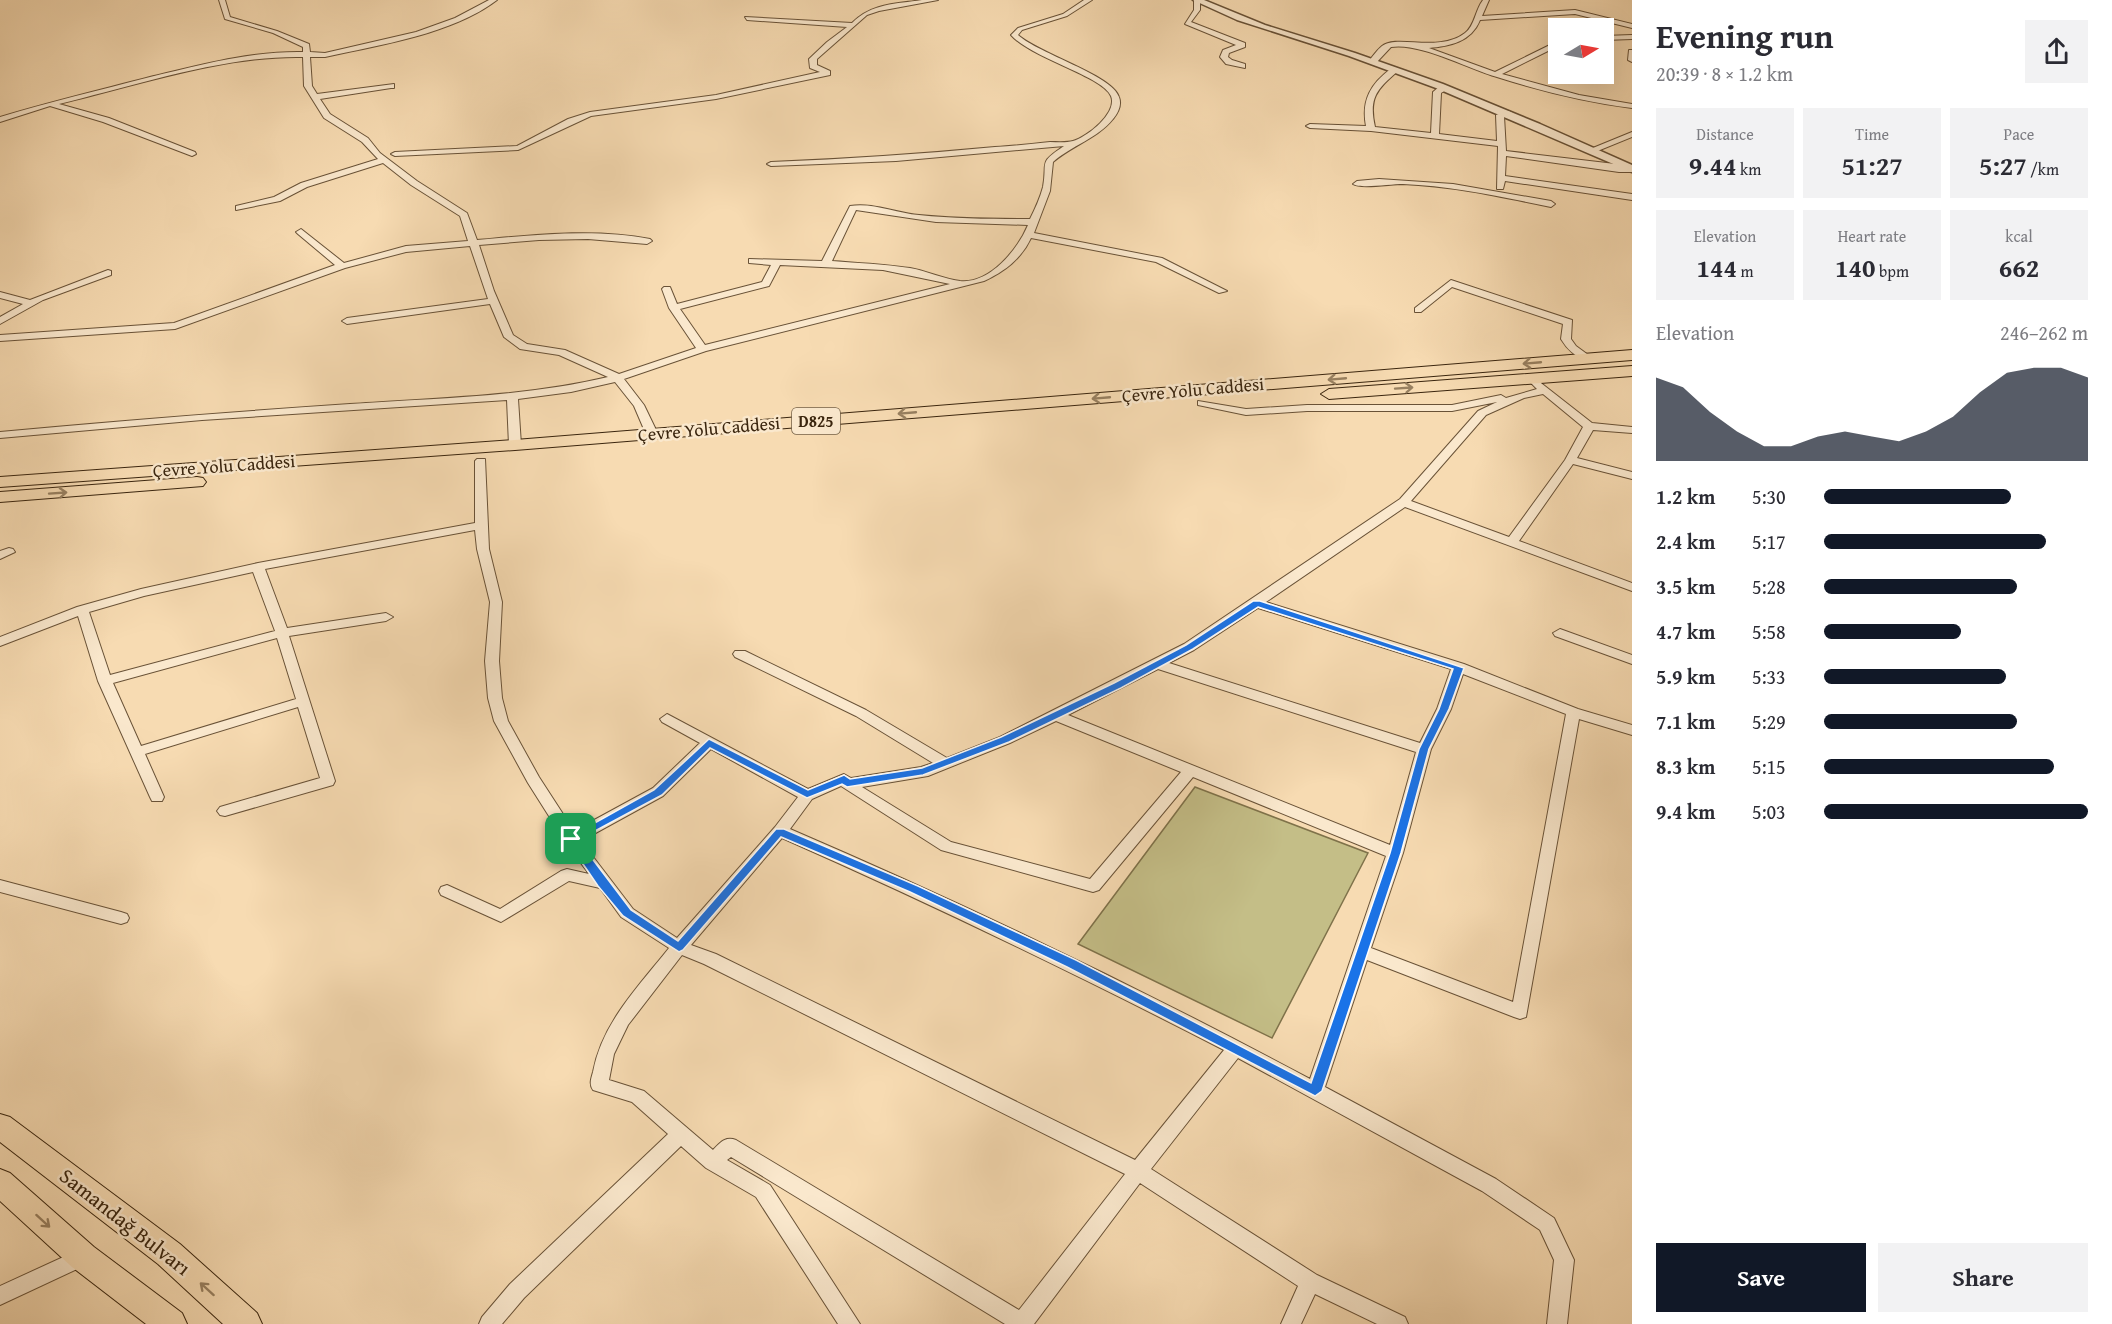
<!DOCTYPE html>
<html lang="en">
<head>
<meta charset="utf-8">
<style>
  body { margin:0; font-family:"Gentium Book Plus",serif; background:#f2f2f3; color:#2b2b33; height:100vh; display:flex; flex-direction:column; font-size:22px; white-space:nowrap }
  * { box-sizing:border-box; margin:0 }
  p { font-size:20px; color:#7c7c81 }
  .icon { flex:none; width:33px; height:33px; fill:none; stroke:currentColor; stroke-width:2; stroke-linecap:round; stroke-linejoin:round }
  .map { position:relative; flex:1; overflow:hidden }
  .panel { display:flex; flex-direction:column; background:#fff; width:480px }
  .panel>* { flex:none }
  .needle { width:39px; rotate:80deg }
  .fabs { position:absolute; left:1548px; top:18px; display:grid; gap:12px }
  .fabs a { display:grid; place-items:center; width:66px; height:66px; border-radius:0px; background:#fff; box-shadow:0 6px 24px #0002; font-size:30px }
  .pin { position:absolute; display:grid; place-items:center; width:51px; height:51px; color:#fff; margin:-26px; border-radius:12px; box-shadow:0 3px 9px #0006 }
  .round { display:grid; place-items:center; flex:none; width:63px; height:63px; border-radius:0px; background:#f2f2f3 }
  .headline { display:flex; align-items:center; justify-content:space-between; height:102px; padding:0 24px }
  h1 { font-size:33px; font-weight:700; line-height:45px }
  .figures { display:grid; grid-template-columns:repeat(3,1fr); gap:9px; height:102px; padding:6px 24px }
  .figures div { display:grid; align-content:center; border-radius:0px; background:#f2f2f3; text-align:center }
  .figures b { font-size:26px; font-weight:700 }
  .figures small { font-size:16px; font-weight:400 }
  .figures p { font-size:16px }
  .chart { height:168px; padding:12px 24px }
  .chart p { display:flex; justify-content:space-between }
  .chart svg { width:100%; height:108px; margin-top:6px; fill:#111827; opacity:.7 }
  .primary-button { display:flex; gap:12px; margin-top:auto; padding:12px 24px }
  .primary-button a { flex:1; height:69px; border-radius:0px; background:#111827; color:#fff; font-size:24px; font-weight:700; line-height:69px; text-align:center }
  .primary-button a+a { background:#f2f2f3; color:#2b2b33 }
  ul { padding:0 24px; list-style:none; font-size:20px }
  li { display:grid; grid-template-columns:96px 72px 1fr; align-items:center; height:45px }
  li i { height:15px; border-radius:8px; background:#111827 }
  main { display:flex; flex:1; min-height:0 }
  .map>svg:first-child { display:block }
</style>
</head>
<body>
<main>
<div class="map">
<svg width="1632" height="1324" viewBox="0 0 1632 1324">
  <rect width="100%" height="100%" fill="#f7dbb2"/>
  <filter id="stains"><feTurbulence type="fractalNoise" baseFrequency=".00333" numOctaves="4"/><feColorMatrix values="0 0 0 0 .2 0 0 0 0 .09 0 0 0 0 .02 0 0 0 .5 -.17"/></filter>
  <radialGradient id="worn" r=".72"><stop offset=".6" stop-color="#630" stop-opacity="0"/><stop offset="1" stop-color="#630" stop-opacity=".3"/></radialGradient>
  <path fill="#c4be87" stroke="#7f724a" stroke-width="1.5" d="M 1195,787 L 1368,853 L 1272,1038 L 1078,944 Z"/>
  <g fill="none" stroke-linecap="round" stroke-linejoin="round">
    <g stroke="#695237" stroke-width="2">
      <path id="minor" d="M 219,0 L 225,0 L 230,17 L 277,31 L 309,44 L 310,52 L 325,53 L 416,32 L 455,18 L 489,0 L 497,0 C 453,34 379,45 325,57 L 310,57 L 312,86 L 317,94 L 394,84 L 394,88 L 391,88 L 320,99 L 330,114 L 368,138 L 380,153 L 417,181 L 467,213 L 477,240 C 534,235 594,228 650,239 L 652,241 L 647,244 L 588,239 L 539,240 L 479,245 L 494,291 L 513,335 L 527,344 L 565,350 L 619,374 L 696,348 L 669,308 L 662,289 L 664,287 L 670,287 L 677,304 L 762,282 L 771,265 L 749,263 L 749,259 L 822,261 L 850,206 C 872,202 896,213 919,215 C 956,219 993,219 1030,219 C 1035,209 1040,198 1043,187 C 1048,161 1037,164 1064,146 L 896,161 L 771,166 L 767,164 L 771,162 C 846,159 920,154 995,147 C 1013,146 1032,144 1050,142 C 1057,142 1066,143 1073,141 C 1087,137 1118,113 1111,96 C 1102,76 1031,58 1011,35 L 1018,28 L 1063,14 L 1084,0 L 1092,0 L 1067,16 L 1022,30 L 1018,35 C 1039,54 1112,75 1119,97 C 1122,105 1118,113 1113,119 C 1098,138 1071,146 1053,162 L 1050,191 L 1034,233 L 1162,258 L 1227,291 L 1219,293 L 1156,262 L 1031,238 C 1021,259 1005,271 984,281 L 706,351 L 624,379 L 644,405 L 658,434 L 652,437 L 646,434 L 634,406 L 615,382 L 571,392 L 518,399 L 521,445 L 515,448 L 509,445 L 507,400 L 202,420 L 0,438 L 0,432 C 117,421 233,412 350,404 C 436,398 524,397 608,377 L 559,355 L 520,349 L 504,337 L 490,304 L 347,324 L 342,321 L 347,318 L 488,299 L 470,246 L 406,252 L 345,268 L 175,329 L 0,341 L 0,335 L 174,323 L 335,265 L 298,234 L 296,232 L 301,229 L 344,263 L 406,246 L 468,241 L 460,216 L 411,185 L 383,163 L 307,187 L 280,201 L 236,210 L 236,206 L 274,197 L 301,183 L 378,159 L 362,142 L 324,118 L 304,86 L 303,57 C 226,55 134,86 59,104 L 109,118 L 195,152 L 196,154 L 192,156 L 103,122 L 50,106 L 0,122 L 0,117 C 49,102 100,90 150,77 C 200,65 251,51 303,52 L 303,47 L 273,33 L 225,19 ZM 856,210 L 936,222 L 1028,225 C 1018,249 990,284 960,281 C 944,279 927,271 910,268 C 884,264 858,263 832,261 ZM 780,265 L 883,270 L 950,284 L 705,345 L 680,309 L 769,286 Z
        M 922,0 L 938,0 L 879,11 L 867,15 L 817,59 L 817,65 L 830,71 L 830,75 L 716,99 L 591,116 L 518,150 L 395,156 L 391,154 L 395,152 L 517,146 L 568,119 L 590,112 L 716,95 L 820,72 L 810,68 L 809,59 L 827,42 L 847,27 L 747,20 L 745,17 L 852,23 C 872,3 896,4 922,0 Z
        M 1194,0 L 1200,0 L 1200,10 L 1191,22 L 1245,43 L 1245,47 L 1229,53 L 1228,57 L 1232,60 L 1245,64 L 1245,68 L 1226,64 L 1220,57 L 1223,50 L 1236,45 L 1185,24 L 1194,10 Z
        M 1483,0 L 1489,0 L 1482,16 L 1575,10 L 1632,24 L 1632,28 L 1575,14 L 1480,20 C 1471,42 1450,46 1429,48 L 1495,72 L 1558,41 L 1558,46 L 1502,74 L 1579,95 L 1632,104 L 1632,108 C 1586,102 1541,91 1497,77 C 1469,69 1419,42 1391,47 L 1376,63 L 1369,61 C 1373,56 1377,50 1382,46 C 1397,34 1439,53 1465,33 C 1475,26 1475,10 1483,0 Z
        M 1632,35 L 1632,39 L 1604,40 L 1604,36 Z
        M 1629,50 L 1632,50 L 1632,62 L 1628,60 Z
        M 1392,68 L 1399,70 C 1378,89 1368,96 1375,127 L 1431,133 L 1433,92 L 1440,86 L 1446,86 L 1446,90 L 1441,93 L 1439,134 L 1497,141 L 1496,115 L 1508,111 L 1512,113 L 1504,116 L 1506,151 L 1632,166 L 1632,172 L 1619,172 L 1506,156 L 1505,176 L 1632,194 L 1632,200 L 1505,181 L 1503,189 L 1497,189 L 1498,146 L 1371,131 L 1310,128 L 1306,126 L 1310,124 L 1366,126 C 1361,100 1371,83 1392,68 Z
        M 1632,132 L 1632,137 L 1595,152 L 1588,150 Z
        M 1379,179 L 1453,184 L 1551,201 L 1555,204 L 1551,207 C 1502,197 1453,186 1403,184 C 1391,184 1360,189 1353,184 L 1357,181 Z
        M 108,270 L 111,271 L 111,275 L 43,300 L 0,324 L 0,317 L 23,304 L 0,298 L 0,292 L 30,300 Z
        M 1451,280 L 1572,320 L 1571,339 L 1576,346 L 1591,357 L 1586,360 C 1574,356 1567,349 1561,339 L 1563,324 L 1452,287 L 1421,312 L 1415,312 L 1415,308 Z
        M 1532,376 L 1592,423 L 1632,427 L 1632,433 L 1593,430 L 1577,458 L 1632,472 L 1632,479 L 1573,464 L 1519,541 L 1632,583 L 1632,591 L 1405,507 L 1266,602 L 1464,664 L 1578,709 L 1632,725 L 1632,735 L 1579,719 L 1526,1017 L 1520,1019 L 1514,1017 L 1367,960 L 1325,1087 L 1496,1179 L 1554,1218 L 1574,1260 L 1567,1324 L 1547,1324 L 1554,1260 L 1540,1230 L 1482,1191 L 1238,1058 L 1151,1169 L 1317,1275 L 1405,1317 L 1408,1324 L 1377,1324 L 1315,1294 L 1301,1324 L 1281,1324 L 1298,1286 L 1140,1183 L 1034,1324 L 1005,1324 L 731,1157 L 727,1160 L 770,1185 L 860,1324 L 838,1324 L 756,1197 L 706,1168 L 681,1146 L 524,1298 L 502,1324 L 479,1324 L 482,1317 L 510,1284 L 668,1134 L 632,1102 L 593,1090 C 589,1084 591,1079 593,1072 C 602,1023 638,987 669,948 L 621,917 L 600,888 L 569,881 L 501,922 L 441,895 L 439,891 L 441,887 L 447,885 L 500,909 L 561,871 L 567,869 L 589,874 L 566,843 L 528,783 L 494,721 L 488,698 L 485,661 L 490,602 L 477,549 L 475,530 L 265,569 L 287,628 L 386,613 L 393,617 L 386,621 L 289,636 L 335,781 L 333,785 L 225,816 L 220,815 L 217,811 L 220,807 L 320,778 L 298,707 L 145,754 L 164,797 L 162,801 L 152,801 L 150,797 L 98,681 L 78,616 L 0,646 L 0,637 L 77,607 L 141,589 L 258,563 L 475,523 L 475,461 L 477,459 L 485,459 L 489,549 L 502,602 L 499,661 L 502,698 L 508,721 L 539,777 L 574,831 L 653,788 L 700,743 L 662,722 L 660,719 L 667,714 L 808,789 L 844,774 L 851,778 L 921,767 L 933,763 L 856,716 L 735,657 L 733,654 L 735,651 L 745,651 L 866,710 L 947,758 L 1000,737 L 1184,644 L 1400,499 L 1478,411 L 1497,402 L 1452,411 L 1307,411 L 1246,415 L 1198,405 L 1198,401 L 1246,409 L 1307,405 L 1452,405 L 1501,395 L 1506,398 L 1537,389 L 1527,379 ZM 1543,394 L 1583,427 L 1565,460 L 1509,537 L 1411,501 L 1486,415 L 1524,398 ZM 253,572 L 275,631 L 110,675 L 89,612 L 144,596 ZM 1258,608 L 1451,669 L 1437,709 L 1420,743 L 1169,663 L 1194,650 ZM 277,638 L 296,699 L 141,746 L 113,683 ZM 1158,669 L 1416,752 L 1390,845 L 1068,715 ZM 1463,674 L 1566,714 L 1513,1002 L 1371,948 L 1403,853 L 1431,749 L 1451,709 ZM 1056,721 L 1181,772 L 1090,879 L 951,842 L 862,787 L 928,776 L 1010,743 ZM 711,749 L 798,797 L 775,827 L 677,938 L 633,909 L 581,841 L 663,796 ZM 1193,777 L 1386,856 L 1310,1079 C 1140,988 967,905 790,829 L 812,799 L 841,786 L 941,850 L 1093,892 L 1099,890 ZM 782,838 C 932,904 1078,975 1224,1050 L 1135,1160 L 716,954 L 691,945 ZM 682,955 L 704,964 L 1125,1174 L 1019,1310 L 736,1140 C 725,1136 720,1143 713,1150 L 644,1091 L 609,1080 L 614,1054 L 628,1025 Z
        M 9,548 L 13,549 L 15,552 L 0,559 L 0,551 Z
        M 1560,629 L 1632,655 L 1632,664 L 1555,636 L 1553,633 Z
        M 0,880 L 121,912 L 127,914 L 129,918 L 127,922 L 121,924 L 0,892 Z
        M 83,1248 L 90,1251 L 93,1257 L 90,1263 L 0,1305 L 0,1286 Z"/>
    </g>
    <g stroke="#695237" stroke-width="3">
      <path id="tertiary" d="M 1193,0 L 1204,0 L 1265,25 L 1355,53 L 1443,84 L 1540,124 L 1632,165 L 1632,172 L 1436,88 L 1349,56 L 1237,20 Z"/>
    </g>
    <g stroke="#3a250e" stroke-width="2">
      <path id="trunk" d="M 1632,350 L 1632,360 L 515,450 L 0,487 L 0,477 L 515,440 Z
        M 1632,366 L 1632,376 L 1329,399 L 1321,394 L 1329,389 Z
        M 197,477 L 203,478 L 206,482 L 203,486 L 0,502 L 0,492 Z
        M 0,1114 L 10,1117 L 180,1244 L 257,1313 L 262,1324 L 223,1324 L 158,1264 L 0,1142 Z
        M 0,1169 L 10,1173 L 94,1247 L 182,1313 L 187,1324 L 146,1324 L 72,1267 L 0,1201 Z"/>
    </g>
    <use href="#minor" fill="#fae8cd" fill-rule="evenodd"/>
    <use href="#tertiary" fill="#fae8cd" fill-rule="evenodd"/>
    <use href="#trunk" fill="#f7dbb2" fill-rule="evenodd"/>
  </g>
  <defs><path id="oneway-shaft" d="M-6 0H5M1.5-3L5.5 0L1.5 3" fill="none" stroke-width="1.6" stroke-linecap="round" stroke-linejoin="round" transform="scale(1.5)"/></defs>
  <g stroke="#988060">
    <use href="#oneway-shaft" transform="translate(1532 363) rotate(175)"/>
    <use href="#oneway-shaft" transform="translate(1337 379) rotate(175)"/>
    <use href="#oneway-shaft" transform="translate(1404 388) rotate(-4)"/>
    <use href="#oneway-shaft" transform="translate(1101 398) rotate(175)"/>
    <use href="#oneway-shaft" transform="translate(907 413) rotate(175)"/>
    <use href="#oneway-shaft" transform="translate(58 493) rotate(-4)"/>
    <use href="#oneway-shaft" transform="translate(43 1221) rotate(42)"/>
    <use href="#oneway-shaft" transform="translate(207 1289) rotate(-138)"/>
  </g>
  <path fill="#1a73e8" stroke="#fff" stroke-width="1.5" fill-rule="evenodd" d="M 1253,601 L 1260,601 L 1464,668 L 1449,709 L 1429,749 L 1401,853 L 1322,1091 L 1315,1096 L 1067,967 L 910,892 L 781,837 L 683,950 L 679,952 L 623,916 L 598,886 L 566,839 L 654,790 L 709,739 L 808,790 L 844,775 L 850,779 L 922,768 L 1001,737 L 1114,683 L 1186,645 ZM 1258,607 L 1453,669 L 1439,709 L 1419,749 L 1390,853 L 1311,1083 L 1076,960 L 918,886 L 784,829 L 776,829 L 678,941 L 631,910 L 578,840 L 662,795 L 710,748 L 807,798 L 842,784 L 847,787 L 923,775 L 1009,742 L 1121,688 L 1193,649 Z"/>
  <g text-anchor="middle" stroke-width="5" stroke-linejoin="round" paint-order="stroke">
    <rect fill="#fae8cd" stroke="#746047" stroke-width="1.5" x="792" y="408" width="48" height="26" rx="4.5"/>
    <g font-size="16" font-weight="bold" fill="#3a250e">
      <text x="816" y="427">D825</text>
    </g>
    <g font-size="18" fill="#3a250e" stroke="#fae8cd">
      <text transform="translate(1193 390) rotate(-5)" y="6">Çevre Yolu Caddesi</text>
      <text transform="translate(709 429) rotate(-5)" y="6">Çevre Yolu Caddesi</text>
      <text transform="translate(224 466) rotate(-4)" y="6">Çevre Yolu Caddesi</text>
    </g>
    <g font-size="21" fill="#3a250e" stroke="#fae8cd">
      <text transform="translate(125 1222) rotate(38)" y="7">Samandağ Bulvarı</text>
    </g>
  </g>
  <rect width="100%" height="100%" filter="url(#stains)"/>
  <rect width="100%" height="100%" fill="url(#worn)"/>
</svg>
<div class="fabs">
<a><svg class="needle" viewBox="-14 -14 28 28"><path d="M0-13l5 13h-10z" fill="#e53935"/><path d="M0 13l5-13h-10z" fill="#7c7c81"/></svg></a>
</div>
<div class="pin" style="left:571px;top:839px;background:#1e9e55"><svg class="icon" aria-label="arrive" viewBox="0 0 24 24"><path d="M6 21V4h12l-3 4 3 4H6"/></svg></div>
</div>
<section class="panel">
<div class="headline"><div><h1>Evening run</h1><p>20:39 · 8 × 1.2 km</p></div><a class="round"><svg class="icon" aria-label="share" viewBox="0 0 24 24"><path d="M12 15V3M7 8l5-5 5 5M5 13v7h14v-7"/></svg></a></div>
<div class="figures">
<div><p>Distance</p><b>9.44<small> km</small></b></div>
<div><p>Time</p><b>51:27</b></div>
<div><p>Pace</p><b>5:27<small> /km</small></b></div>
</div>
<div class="figures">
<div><p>Elevation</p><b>144<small> m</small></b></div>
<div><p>Heart rate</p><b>140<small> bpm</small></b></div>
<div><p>kcal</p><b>662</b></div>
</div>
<div class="chart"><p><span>Elevation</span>246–262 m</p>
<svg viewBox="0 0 160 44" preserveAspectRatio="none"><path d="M0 44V10L10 14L20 24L30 32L40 38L50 38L60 34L70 32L80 34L90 36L100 32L110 26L120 16L130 8L140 6L150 6L160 10V44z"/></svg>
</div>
<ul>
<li><b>1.2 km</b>5:30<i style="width:71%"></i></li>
<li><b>2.4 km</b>5:17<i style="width:84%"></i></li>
<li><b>3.5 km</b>5:28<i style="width:73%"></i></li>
<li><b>4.7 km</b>5:58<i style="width:52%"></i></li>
<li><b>5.9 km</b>5:33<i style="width:69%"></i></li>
<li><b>7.1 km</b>5:29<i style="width:73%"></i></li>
<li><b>8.3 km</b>5:15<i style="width:87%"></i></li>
<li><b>9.4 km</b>5:03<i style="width:100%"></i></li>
</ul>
<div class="primary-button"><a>Save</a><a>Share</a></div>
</section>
</main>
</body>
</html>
